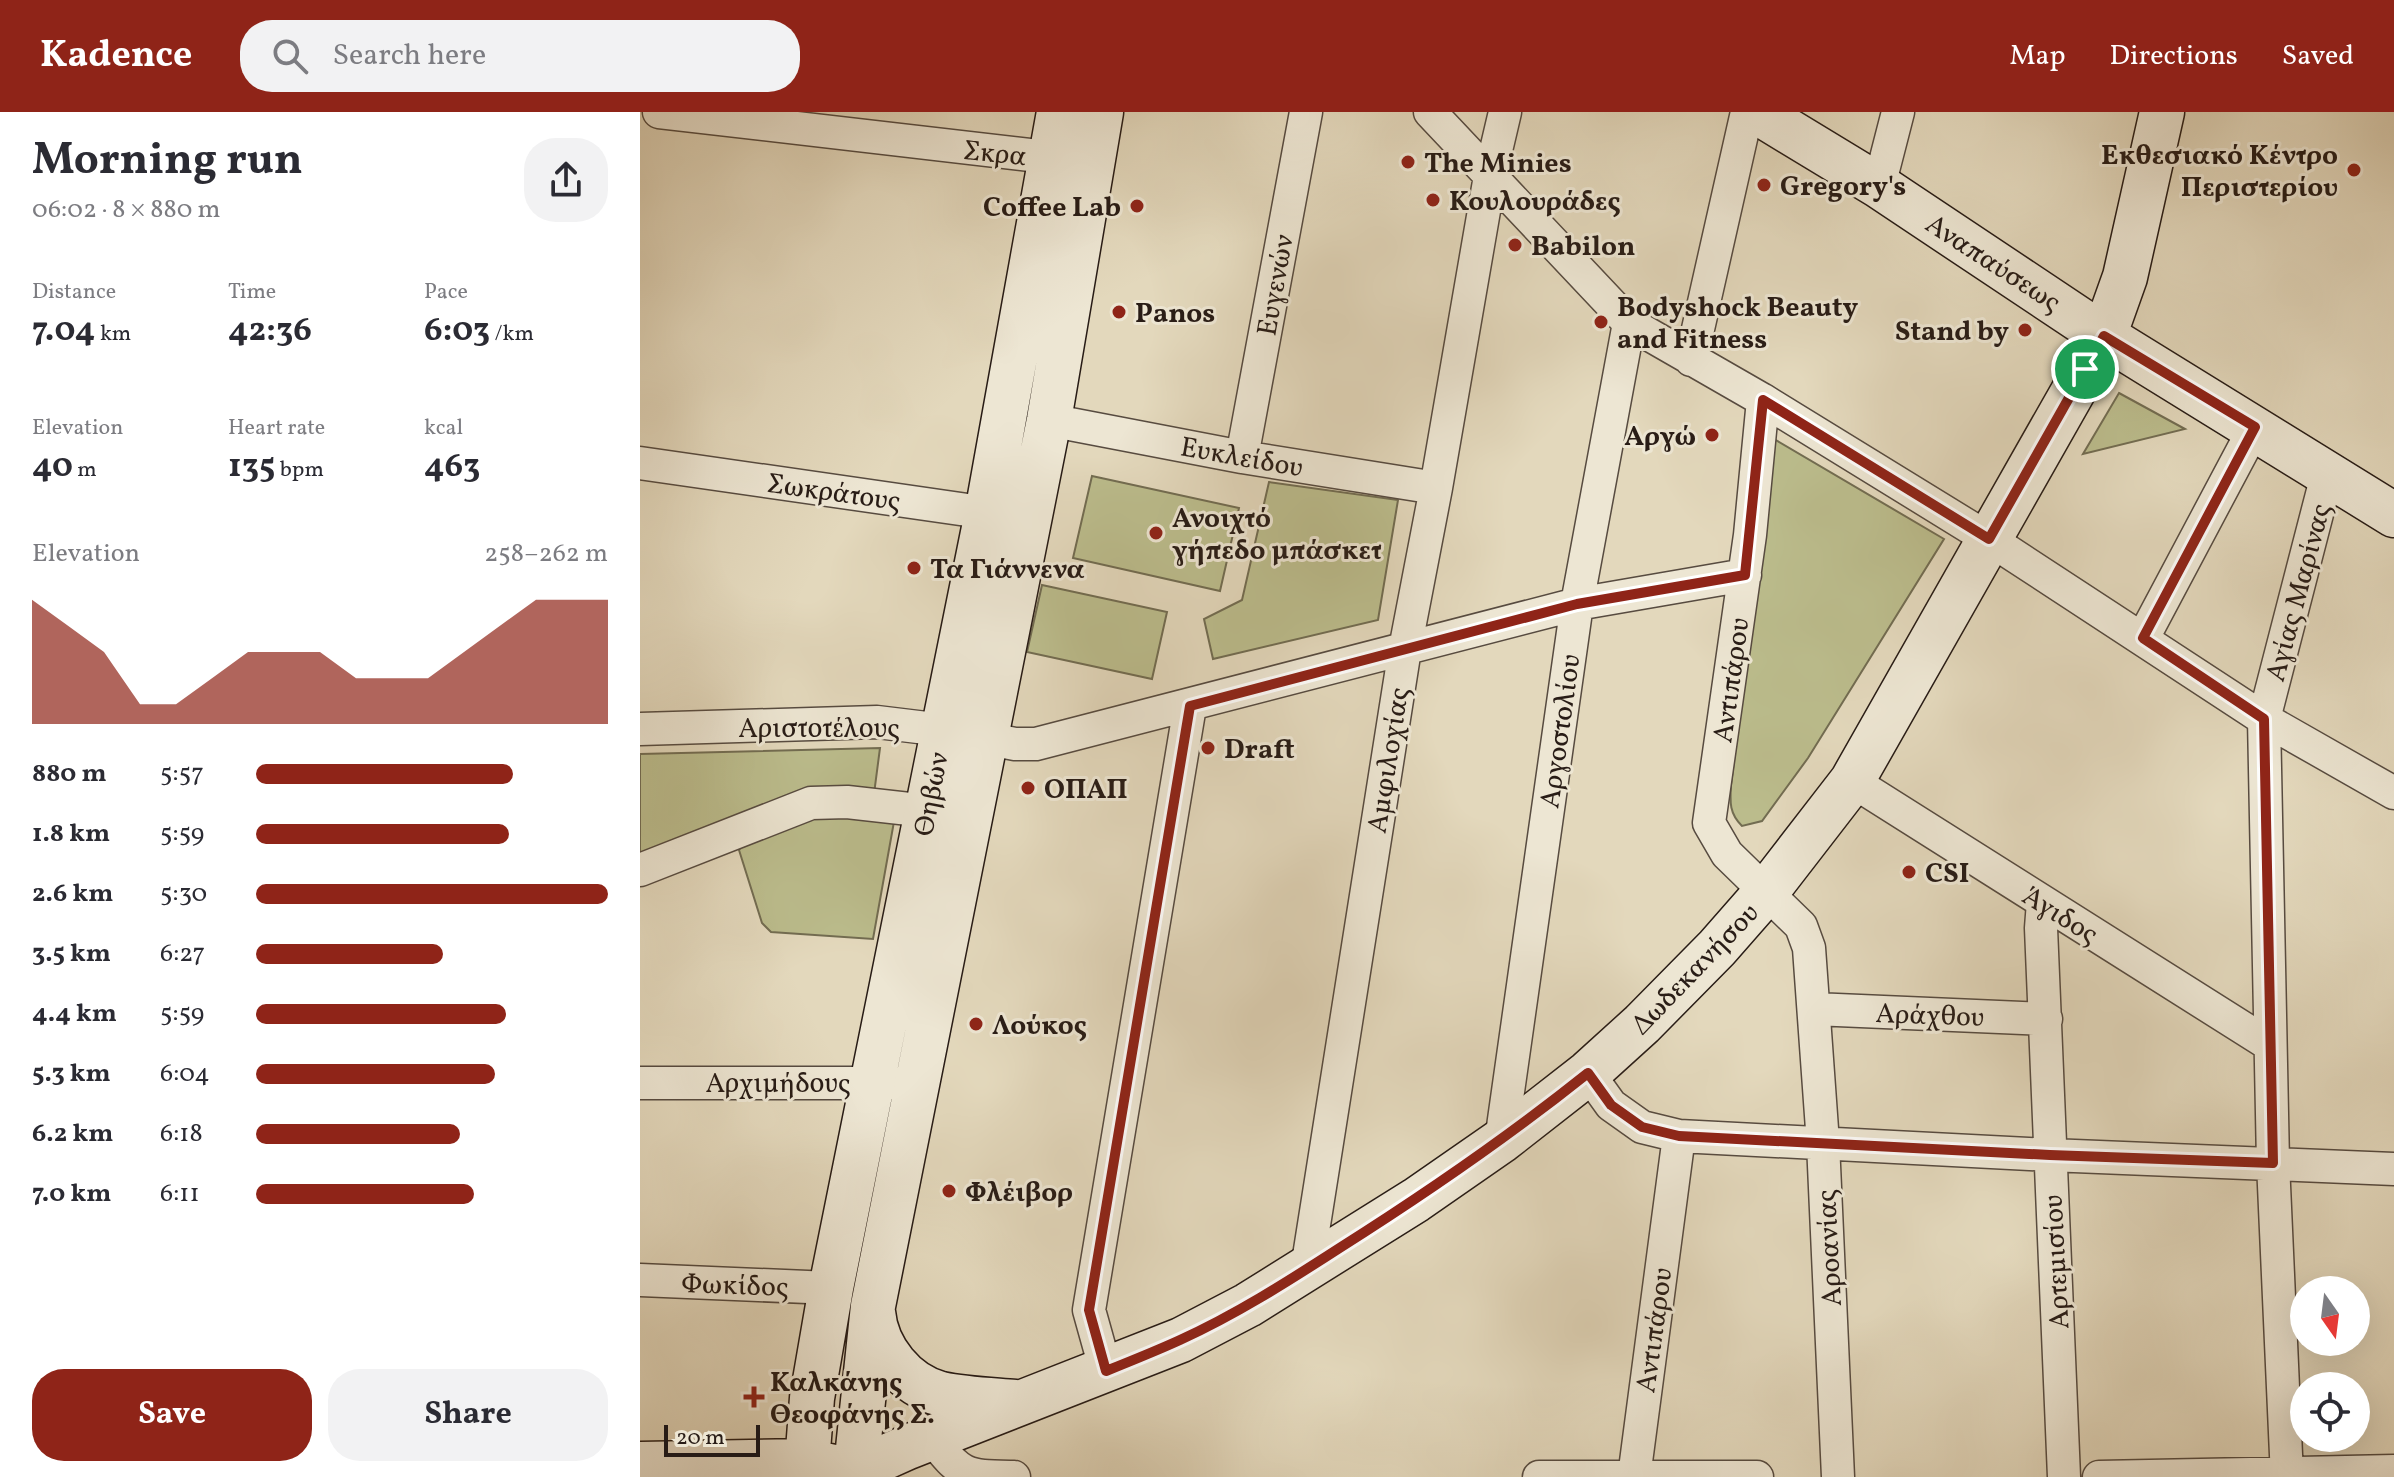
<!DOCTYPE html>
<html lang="en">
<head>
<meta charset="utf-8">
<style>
  body { margin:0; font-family:Vollkorn,serif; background:#f2f2f3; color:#2b2b33; height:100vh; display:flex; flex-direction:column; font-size:30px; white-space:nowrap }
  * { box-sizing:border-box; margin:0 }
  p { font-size:26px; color:#7c7c81 }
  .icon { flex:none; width:44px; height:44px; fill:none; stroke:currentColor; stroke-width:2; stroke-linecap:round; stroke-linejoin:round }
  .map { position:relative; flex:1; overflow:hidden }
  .sheet { display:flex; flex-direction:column; background:#fff; width:640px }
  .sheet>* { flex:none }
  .needle { width:52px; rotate:166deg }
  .fabs { position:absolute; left:1650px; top:1164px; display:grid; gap:16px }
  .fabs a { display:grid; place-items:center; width:80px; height:80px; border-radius:50%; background:#fff; box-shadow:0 8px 32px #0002; font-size:40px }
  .scale { position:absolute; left:24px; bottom:20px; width:96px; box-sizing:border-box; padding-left:8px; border:4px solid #281c16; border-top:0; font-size:22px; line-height:28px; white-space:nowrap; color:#281c16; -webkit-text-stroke:6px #ede6d3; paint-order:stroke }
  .pin { position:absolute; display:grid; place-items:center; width:68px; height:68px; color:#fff; margin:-34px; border:4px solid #fff; border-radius:50%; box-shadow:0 2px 8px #0007 }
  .round { display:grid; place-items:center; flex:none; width:84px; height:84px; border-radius:32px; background:#f2f2f3 }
  .summary { display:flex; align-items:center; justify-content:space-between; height:136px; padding:0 32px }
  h1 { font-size:44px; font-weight:700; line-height:60px }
  .metrics { display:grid; grid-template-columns:repeat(3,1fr); gap:12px; height:136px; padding:8px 32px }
  .metrics div { display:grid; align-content:center }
  .metrics b { font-size:34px; font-weight:700 }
  .metrics small { font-size:22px; font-weight:400 }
  .metrics p { font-size:22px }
  .chart { height:224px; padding:16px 32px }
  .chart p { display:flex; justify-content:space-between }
  .chart svg { width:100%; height:144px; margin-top:8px; fill:#8f2418; opacity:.7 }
  .primary-button { display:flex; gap:16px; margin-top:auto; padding:16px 32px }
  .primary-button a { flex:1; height:92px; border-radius:32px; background:#8f2418; color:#fff; font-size:32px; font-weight:700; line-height:92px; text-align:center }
  .primary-button a+a { background:#f2f2f3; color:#2b2b33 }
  ul { padding:0 32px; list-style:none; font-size:26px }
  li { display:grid; grid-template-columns:128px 96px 1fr; align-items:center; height:60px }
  li i { height:20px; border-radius:10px; background:#8f2418 }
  header { display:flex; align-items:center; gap:48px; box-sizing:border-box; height:112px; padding:0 40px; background:#8f2418; color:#fff }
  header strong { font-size:38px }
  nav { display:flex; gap:44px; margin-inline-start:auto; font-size:28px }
  .search { width:560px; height:72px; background:#f2f2f3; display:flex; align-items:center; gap:20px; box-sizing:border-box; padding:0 28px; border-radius:32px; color:#7c7c81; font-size:30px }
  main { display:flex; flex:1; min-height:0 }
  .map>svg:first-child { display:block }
</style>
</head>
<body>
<header>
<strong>Kadence</strong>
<div class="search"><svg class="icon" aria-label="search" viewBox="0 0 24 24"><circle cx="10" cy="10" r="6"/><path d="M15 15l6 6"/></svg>Search here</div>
<nav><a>Map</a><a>Directions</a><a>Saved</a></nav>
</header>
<main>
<section class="sheet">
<div class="summary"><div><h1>Morning run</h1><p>06:02 · 8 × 880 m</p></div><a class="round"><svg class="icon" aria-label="share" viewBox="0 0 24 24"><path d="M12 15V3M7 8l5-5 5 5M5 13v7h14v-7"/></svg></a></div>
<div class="metrics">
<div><p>Distance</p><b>7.04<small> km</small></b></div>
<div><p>Time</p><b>42:36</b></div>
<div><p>Pace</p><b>6:03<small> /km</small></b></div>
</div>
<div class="metrics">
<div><p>Elevation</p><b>40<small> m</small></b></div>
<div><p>Heart rate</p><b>135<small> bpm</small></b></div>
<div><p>kcal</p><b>463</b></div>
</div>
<div class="chart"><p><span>Elevation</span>258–262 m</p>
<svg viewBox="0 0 160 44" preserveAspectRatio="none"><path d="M0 44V6L10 14L20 22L30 38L40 38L50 30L60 22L70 22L80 22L90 30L100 30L110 30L120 22L130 14L140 6L150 6L160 6V44z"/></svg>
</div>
<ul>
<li><b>880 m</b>5:57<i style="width:73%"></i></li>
<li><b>1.8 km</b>5:59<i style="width:72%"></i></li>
<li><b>2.6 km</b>5:30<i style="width:100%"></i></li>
<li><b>3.5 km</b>6:27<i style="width:53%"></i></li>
<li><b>4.4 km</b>5:59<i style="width:71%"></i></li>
<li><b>5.3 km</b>6:04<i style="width:68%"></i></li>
<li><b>6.2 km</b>6:18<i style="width:58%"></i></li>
<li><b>7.0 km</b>6:11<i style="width:62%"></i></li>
</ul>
<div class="primary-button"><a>Save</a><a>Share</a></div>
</section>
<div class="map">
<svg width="1754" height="1365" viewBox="0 0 1754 1365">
  <rect width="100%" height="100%" fill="#e3d8bc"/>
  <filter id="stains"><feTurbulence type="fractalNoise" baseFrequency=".0025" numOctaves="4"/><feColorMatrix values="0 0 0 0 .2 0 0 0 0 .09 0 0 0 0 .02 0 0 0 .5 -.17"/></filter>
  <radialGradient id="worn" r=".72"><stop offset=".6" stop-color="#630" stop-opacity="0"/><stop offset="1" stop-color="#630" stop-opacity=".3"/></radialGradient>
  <path fill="#bbbc8c" stroke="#726c51" stroke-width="2" d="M 1479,281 L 1545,317 L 1443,342 Z
    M 1134,327 L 1304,427 L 1168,646 L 1122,709 L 1102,714 C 1089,701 1090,690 1091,673 Z
    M 452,364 L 599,396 L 580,479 L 433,446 Z
    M 629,370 L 758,388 L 738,508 L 573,547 L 564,507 L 602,488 Z
    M 402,473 L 527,500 L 512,567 L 387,540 Z
    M 240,636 L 234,682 L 179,677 L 156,680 L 0,748 L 0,642 Z
    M 160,704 L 255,704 L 233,827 L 131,820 L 122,811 L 99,738 L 102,734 Z"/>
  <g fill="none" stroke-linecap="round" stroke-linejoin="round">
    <g stroke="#574b40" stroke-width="35">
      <path id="street" d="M 19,0 L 433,48
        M 790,0 L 989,211 L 1123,288 L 1349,427 L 1624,607 L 1754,681
        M 1239,74 L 1258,0
        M 1051,248 L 1107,0
        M 1123,288 L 1110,423 L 1069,711 L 1087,742 L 1161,814 L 1169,836 L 1183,1031 L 1198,1365
        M 409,308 L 602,345 L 796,376
        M 602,345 L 666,0
        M 0,351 L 369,404
        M 1503,526 L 1615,315
        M 0,617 L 237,610 L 303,618 L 375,632 L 396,632 L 937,492 L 1105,463
        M 1212,669 L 1630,933
        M 0,758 L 171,691 L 207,690 L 287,699
        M 1403,790 L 1401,816 L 1424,1365
        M 1174,897 L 1406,907
        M 948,961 L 971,993 L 1002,1015 L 1039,1024 L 1410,1043 L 1754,1057
        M 0,971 L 254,971
        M 861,1029 L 937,492 L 989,211
        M 667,1157 L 765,537 L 796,376 L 850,64 L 865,0
        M 0,1168 L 191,1176
        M 466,1259 L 449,1198 L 550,594
        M 292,1326 C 322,1365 326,1364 374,1365
        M 899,1365 L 1117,1365
        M 994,1365 L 1039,1024
        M 1459,1365 L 1754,1359
        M 1647,1365 L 1633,1051 L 1624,607 L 1687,363"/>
    </g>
    <g stroke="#281c16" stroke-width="47">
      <path id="secondary" d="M 1117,0 L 1239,74 L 1464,224 L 1754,403
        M 233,1200 C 236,1237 265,1273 301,1282 C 324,1287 351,1288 375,1290
        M 0,1352 L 166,1349 L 194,1355
        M 166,1365 L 172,1286 L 191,1176 L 347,401 L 419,0
        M 201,1365 L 268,1335 L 541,1228 L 608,1193 L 776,1088 L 861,1029 L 948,961 L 1002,912 L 1077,836 L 1127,779 L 1212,669 L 1434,278 L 1464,224 L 1485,165 L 1522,0
        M 215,1365 L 233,1194 L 409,308 L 461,0"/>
    </g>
    <use href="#street" stroke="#ede6d3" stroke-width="32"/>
    <use href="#secondary" stroke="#ede6d3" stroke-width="44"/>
  </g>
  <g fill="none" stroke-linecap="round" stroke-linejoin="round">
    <g stroke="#fff" stroke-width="16">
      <path id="route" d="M 1464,224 L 1615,315 L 1503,526 L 1624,607 L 1633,1051 L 1410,1043 L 1039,1024 L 1002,1015 L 971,993 L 948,961 C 868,1025 785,1082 698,1137 C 647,1170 595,1203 540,1228 C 516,1239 491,1249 466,1259 L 449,1198 L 550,594 L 937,492 L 1105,463 L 1123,288 L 1349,427 Z"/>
    </g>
    <use href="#route" stroke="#8f2418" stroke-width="10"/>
  </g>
  <g fill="#8f2418" stroke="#ede6d3" stroke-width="3">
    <circle cx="768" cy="50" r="8"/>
    <circle cx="1714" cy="58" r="8"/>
    <circle cx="1124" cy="73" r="8"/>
    <circle cx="793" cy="88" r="8"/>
    <circle cx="497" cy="94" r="8"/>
    <circle cx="875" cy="133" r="8"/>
    <circle cx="479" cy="200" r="8"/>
    <circle cx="961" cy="210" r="8"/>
    <circle cx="1385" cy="218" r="8"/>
    <circle cx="1072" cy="323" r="8"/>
    <circle cx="516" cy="421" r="8"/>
    <circle cx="274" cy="456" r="8"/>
    <circle cx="568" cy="636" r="8"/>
    <circle cx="388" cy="676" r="8"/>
    <circle cx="1269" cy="760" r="8"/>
    <circle cx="336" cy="912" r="8"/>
    <circle cx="309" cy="1079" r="8"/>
    <path d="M110 1273h8v8h8v8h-8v8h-8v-8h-8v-8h8z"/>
  </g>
  <g text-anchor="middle" stroke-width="6" stroke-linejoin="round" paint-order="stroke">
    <g font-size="28" fill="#281c16" stroke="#ede6d3">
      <text transform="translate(355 40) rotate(6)" y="10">Σκρα</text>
      <text transform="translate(1354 150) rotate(33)" y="10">Αναπαύσεως</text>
      <text transform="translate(634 173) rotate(-80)" y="10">Ευγενών</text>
      <text transform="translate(602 344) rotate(10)" y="10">Ευκλείδου</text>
      <text transform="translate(194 379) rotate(8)" y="10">Σωκράτους</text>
      <text transform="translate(1657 480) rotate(-75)" y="10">Αγίας Μαρίνας</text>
      <text transform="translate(1090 568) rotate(-82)" y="10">Αντιπάρου</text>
      <text x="179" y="625">Αριστοτέλους</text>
      <text transform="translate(919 619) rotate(-82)" y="10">Αργοστολίου</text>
      <text transform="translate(747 648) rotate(-81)" y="10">Αμφιλοχίας</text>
      <text transform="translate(290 682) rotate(-79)" y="10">Θηβών</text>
      <text transform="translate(1421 802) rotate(32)" y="10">Άγιδος</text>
      <text transform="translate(1054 856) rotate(-46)" y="10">Δωδεκανήσου</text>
      <text transform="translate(1290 902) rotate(2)" y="10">Αράχθου</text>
      <text x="138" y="980">Αρχιμήδους</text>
      <text transform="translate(1188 1136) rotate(-93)" y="10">Αροανίας</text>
      <text transform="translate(1415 1150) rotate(-93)" y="10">Αρτεμισίου</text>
      <text transform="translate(95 1172) rotate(2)" y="10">Φωκίδος</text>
      <text transform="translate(1013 1218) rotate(-82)" y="10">Αντιπάρου</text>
    </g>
    <g font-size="28" font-weight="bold" fill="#281c16" stroke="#ede6d3" text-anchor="start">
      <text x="1698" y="52" text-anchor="end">Εκθεσιακό Κέντρο<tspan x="1698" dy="32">Περιστερίου</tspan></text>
      <text x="784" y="60">The Minies</text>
      <text x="1140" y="83">Gregory's</text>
      <text x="809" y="98">Κουλουράδες</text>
      <text x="481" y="104" text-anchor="end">Coffee Lab</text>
      <text x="891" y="143">Babilon</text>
      <text x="977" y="204">Bodyshock Beauty<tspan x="977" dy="32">and Fitness</tspan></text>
      <text x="495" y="210">Panos</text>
      <text x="1369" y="228" text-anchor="end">Stand by</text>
      <text x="1056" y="333" text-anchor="end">Αργώ</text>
      <text x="532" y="415">Ανοιχτό<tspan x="532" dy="32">γήπεδο μπάσκετ</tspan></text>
      <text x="290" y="466">Τα Γιάννενα</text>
      <text x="584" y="646">Draft</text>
      <text x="404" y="686">ΟΠΑΠ</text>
      <text x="1285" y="770">CSI</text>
      <text x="352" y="922">Λούκος</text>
      <text x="325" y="1089">Φλέιβορ</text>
      <text x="130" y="1279">Καλκάνης<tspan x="130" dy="32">Θεοφάνης Σ.</tspan></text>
    </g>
  </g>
  <rect width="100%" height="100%" filter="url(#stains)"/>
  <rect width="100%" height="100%" fill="url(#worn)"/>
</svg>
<div class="fabs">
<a><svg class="needle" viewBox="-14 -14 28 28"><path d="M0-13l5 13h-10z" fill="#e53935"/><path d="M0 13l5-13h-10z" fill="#7c7c81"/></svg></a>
<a><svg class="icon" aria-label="locate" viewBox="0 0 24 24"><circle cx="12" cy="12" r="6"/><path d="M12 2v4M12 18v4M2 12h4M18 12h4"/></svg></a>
</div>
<div class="scale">20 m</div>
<div class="pin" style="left:1445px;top:257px;background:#1e9e55"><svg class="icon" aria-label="arrive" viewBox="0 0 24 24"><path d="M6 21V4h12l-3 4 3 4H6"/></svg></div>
</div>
</main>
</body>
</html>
